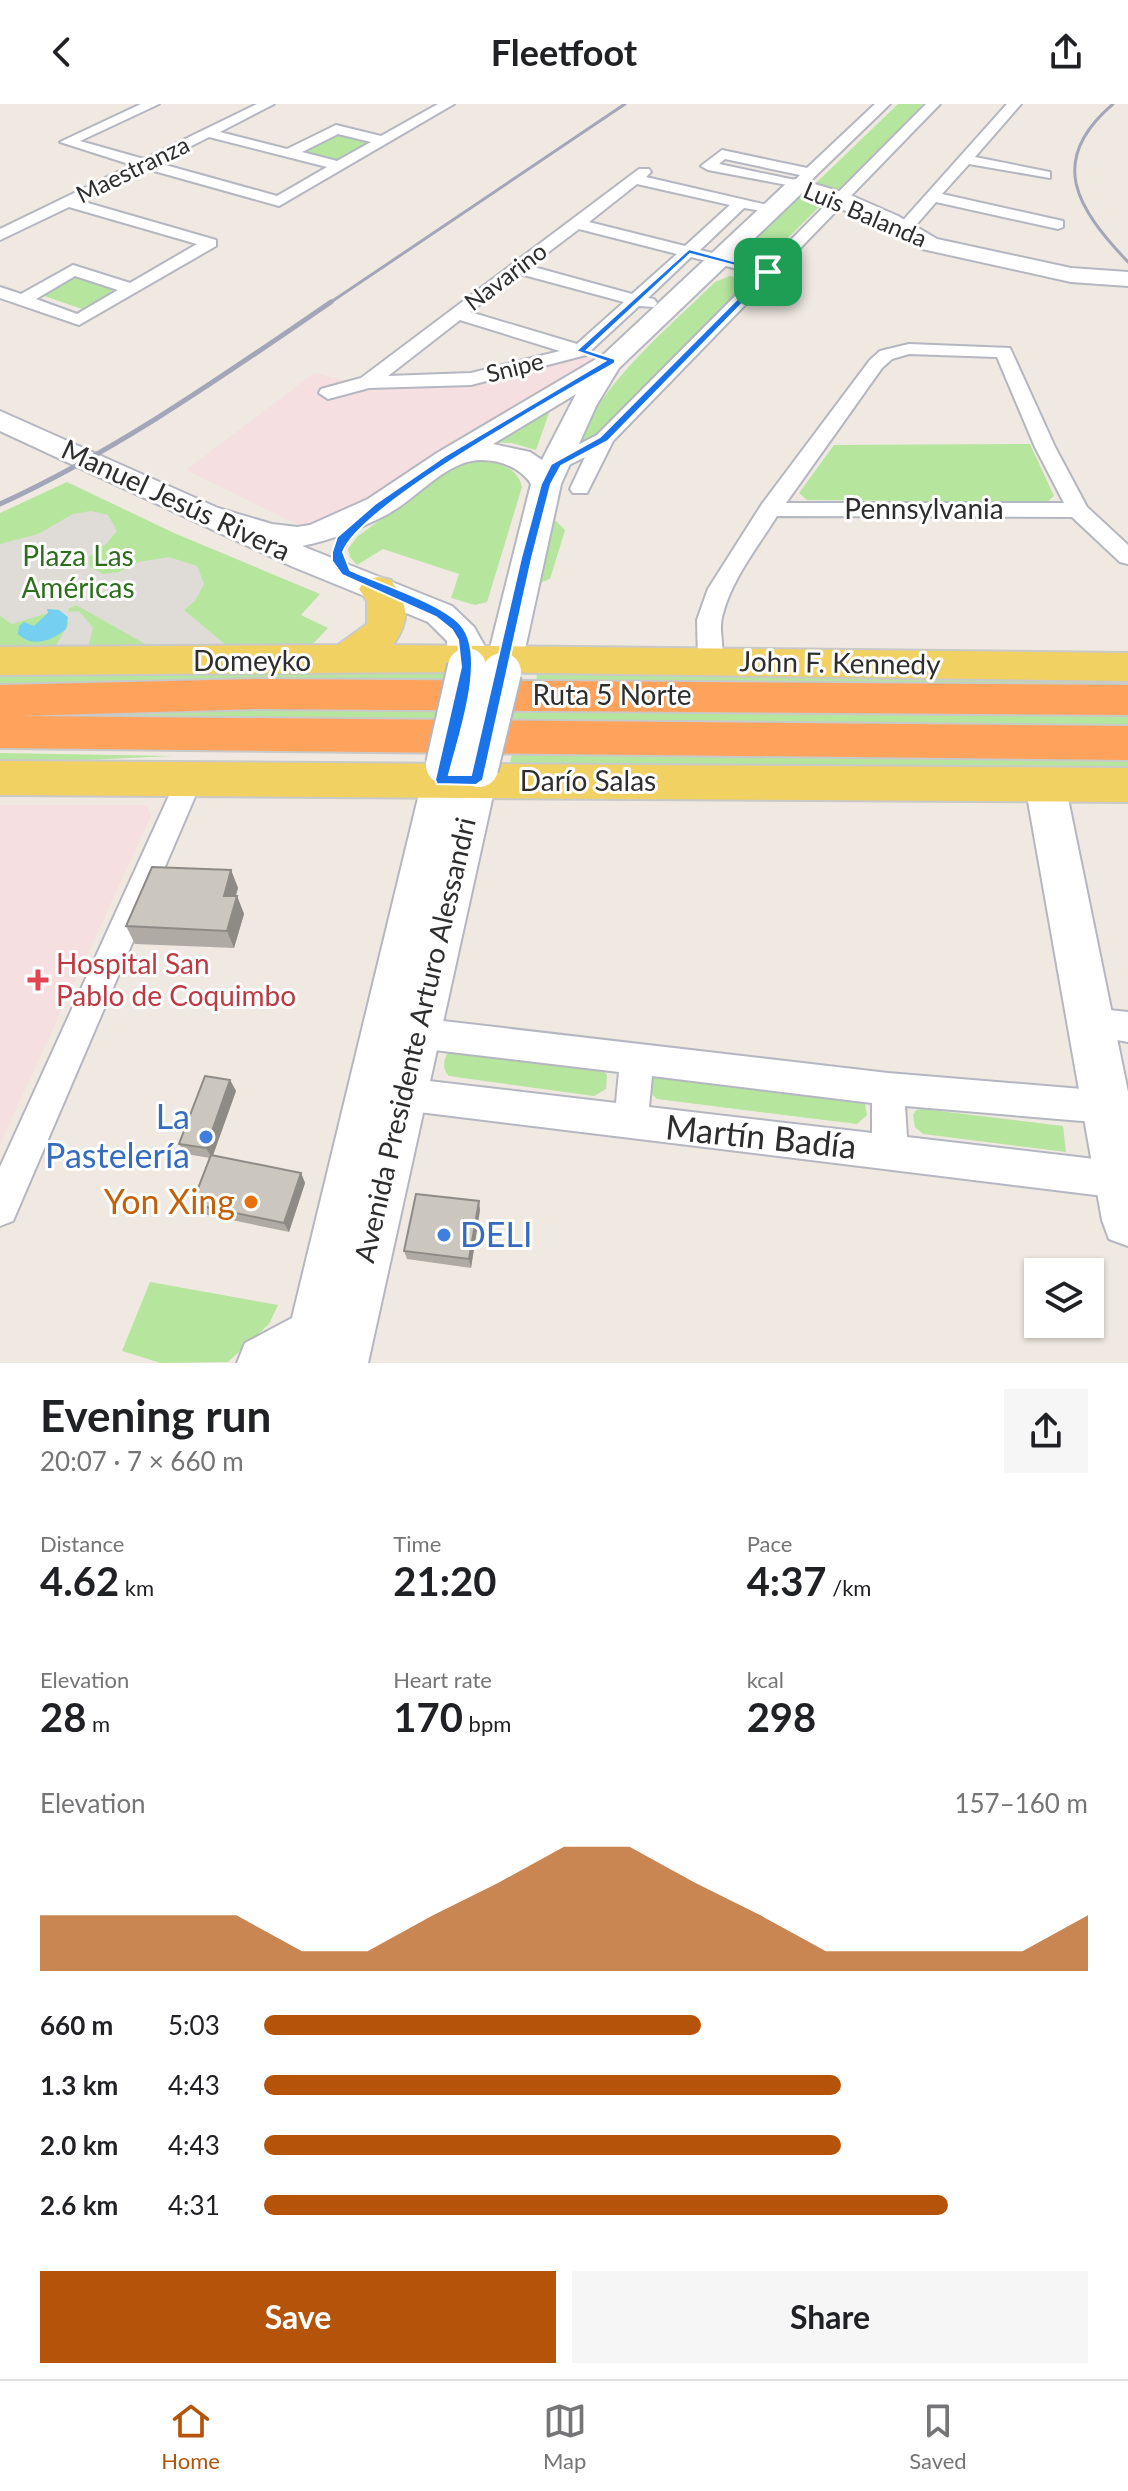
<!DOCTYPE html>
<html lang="en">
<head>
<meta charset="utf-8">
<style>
  body { margin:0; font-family:Lato,sans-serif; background:#f6f6f6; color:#202124; height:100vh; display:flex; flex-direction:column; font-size:30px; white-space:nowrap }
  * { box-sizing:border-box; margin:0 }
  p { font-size:26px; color:#757577 }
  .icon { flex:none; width:44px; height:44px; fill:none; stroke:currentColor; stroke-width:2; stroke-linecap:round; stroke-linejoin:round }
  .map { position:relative; height:1259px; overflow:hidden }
  .drawer { display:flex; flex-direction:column; background:#fff; flex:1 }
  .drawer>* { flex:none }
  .controls { position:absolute; left:1024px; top:1154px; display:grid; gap:16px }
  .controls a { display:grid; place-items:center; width:80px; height:80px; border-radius:0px; background:#fff; box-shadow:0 2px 6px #0004; font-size:40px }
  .pin { position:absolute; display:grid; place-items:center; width:68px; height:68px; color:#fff; margin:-34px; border-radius:16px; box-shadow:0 4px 12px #0006 }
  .round { display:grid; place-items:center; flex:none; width:84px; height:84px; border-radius:0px; background:#f6f6f6 }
  .headline { display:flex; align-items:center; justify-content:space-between; height:136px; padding:0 40px }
  h1 { font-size:44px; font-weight:700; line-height:60px }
  .figures { display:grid; grid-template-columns:repeat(3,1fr); gap:12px; height:136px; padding:8px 40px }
  .figures div { display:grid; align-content:center }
  .figures b { font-size:40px; font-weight:700 }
  .figures small { font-size:22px; font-weight:400 }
  .figures p { font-size:22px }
  .chart { height:224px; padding:16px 40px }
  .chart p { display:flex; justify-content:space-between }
  .chart svg { width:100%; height:144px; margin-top:8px; fill:#b45309; opacity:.7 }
  .button { display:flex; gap:16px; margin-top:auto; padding:16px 40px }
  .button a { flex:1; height:92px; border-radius:0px; background:#b45309; color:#fff; font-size:32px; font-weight:700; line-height:92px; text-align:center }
  .button a+a { background:#f6f6f6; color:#202124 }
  ul { padding:0 40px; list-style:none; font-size:26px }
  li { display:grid; grid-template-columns:128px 96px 1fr; align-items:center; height:60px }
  li i { height:20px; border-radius:10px; background:#b45309 }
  header { display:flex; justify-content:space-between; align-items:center; height:104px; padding:0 40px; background:#fff; font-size:36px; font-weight:700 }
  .tab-bar { display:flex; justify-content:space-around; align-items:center; height:112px; border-top:2px solid #e0e0e0; background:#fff; font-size:22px; color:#757577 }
  .tab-bar a { display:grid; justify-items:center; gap:4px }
  .tab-bar .current { color:#b45309 }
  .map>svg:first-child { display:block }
</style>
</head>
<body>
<header><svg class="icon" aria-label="back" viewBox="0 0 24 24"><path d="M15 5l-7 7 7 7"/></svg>Fleetfoot<svg class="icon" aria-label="share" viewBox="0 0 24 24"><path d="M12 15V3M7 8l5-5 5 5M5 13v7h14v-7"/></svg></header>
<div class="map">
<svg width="1128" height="1259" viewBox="0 0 1128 1259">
  <rect width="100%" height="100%" fill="#efe9e1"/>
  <path fill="#f5dfe0" d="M 577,250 L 597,256 L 455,336 L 370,395 L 307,425 L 186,366 L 314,269 L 367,282 L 475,278 Z
    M 0,701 L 143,701 L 147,702 L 151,712 L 0,1040 Z"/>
  <path fill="#b6e59e" d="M 898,0 L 923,0 L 835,90 L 815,80 Z
    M 336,28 L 375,37 L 337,59 L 298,49 Z
    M 803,89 L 824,98 L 762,160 L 735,154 Z
    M 76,170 L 120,186 L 85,206 L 38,190 Z
    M 730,172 L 749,177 L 599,331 L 574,345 C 603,277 663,229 715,178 Z
    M 550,306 L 536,346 L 512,339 L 488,338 Z
    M 1030,340 L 1054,392 L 1047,398 L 807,396 L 799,389 L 834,341 Z
    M 473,358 C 492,357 517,360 522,383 L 487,498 L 475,501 L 451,494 L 459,470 L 383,445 L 357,461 L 350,453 L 348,445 L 357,433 L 448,366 Z
    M 67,378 L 174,429 L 320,490 L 301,511 L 328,524 L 307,546 L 0,545 L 0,409 Z
    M 554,415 L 565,426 L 550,475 L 539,479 Z
    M 0,568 L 445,568 L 443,579 L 108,577 L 0,581 Z
    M 537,568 L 1128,571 L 1128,584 L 536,582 Z
    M 180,603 L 1128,604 L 1128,627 L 0,616 L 0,608 Z
    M 0,649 L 172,652 L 0,660 Z
    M 512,650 L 1128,654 L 1128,671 L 508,667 Z
    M 450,946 L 603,966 L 607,971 L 606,985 L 594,992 L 449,972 C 441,966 444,952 450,946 Z
    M 660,968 L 861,996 L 865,999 L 867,1011 L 857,1020 L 657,995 L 649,988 L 649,975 Z
    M 923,1005 L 1063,1022 L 1066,1048 L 923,1030 L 915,1023 L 913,1011 L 916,1006 Z
    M 150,1178 L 278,1201 L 269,1220 L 228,1258 L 161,1259 L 122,1247 Z"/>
  <path fill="#dfdcd8" d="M 91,407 L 108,411 L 117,427 L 107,439 L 89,453 L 90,463 L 103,470 L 119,468 L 139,458 L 169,453 L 197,462 L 204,480 L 195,497 L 184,506 L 233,547 L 156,546 L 76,501 L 68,505 L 69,508 L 79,507 L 93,524 L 88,543 L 54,545 L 69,519 L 59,506 L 49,505 L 48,509 L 12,520 L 0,512 L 0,440 L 38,430 L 73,410 Z"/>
  <path fill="#75cff0" d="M 47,505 L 59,506 L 68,513 L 66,525 C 52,537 32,544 18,530 L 19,522 L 24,518 L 34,522 L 48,509 Z"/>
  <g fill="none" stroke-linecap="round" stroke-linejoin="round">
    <g stroke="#b4b7c1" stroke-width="4">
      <path id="street" d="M 141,0 L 159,0 L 80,37 L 144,55 L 257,0 L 274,0 L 220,28 L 287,45 L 336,21 L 381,32 L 438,0 L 454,0 L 279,102 L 147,65 L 81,97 L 216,136 L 216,142 L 79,221 L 0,194 L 0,183 L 21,190 L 73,161 L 130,179 L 197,140 L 69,103 L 0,136 L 0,125 L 132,61 L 60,38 ZM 338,30 L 371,38 L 337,57 L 302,48 ZM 209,33 L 327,63 L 277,92 L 158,59 ZM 75,172 L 118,186 L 77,210 L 36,195 Z
        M 875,0 L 890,0 L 803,84 L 708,66 L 701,62 L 722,46 L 807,64 ZM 725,55 L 800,71 L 795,76 L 719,60 Z
        M 926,0 L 940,0 L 613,337 L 587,389 L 573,389 L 570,385 L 585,353 L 563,364 L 549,364 L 546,360 L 549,356 L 597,331 L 757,170 L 691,153 L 648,194 L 654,195 L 657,199 L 654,203 L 639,202 L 586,251 L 471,281 L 369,284 L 328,295 L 319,289 L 321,285 L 361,274 L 639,65 L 649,65 L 651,68 L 646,73 L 776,103 L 776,109 L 744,104 L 700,146 L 765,162 ZM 637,80 L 730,101 L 685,142 L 589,118 ZM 579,125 L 677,150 L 632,190 L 530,162 ZM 520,170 L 624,198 L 577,240 L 470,208 ZM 460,216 L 560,247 L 471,269 L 388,272 Z
        M 1007,0 L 1021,0 L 975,53 L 1050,68 L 1050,74 L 969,60 L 942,90 L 1063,117 L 1063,123 L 1058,125 L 936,98 L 910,128 L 898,128 L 898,122 Z
        M 909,240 L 1010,244 L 1055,343 L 1087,403 L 1128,441 L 1128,460 L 1120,458 L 1072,413 L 777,412 C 757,444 731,476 722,513 C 718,529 727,548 719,563 L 710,566 L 701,563 L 698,557 L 697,516 L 708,485 L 762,400 L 870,256 L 880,247 ZM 909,250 L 997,253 L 1035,343 L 1064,399 L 786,399 L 882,264 L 892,255 Z
        M 190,664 L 200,667 L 203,674 L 13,1117 L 0,1122 L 0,1063 L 177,674 L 180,667 Z
        M 1091,904 L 1128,908 L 1128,938 L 1080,929 L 1075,919 L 1080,909 Z
        M 417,914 L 888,969 L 1106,987 L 1118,992 L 1123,1003 L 1118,1014 L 1106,1019 L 905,1002 L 907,1033 L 1120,1058 L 1128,1062 L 1128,1090 L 1120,1094 L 403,1006 L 391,1001 L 386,990 L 391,979 L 403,974 L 616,999 L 619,968 L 417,944 L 406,939 L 401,929 L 406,919 ZM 652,972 L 872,999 L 872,1029 L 649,1003 Z"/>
    </g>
    <g stroke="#b4b7c1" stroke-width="4">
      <path id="secondary" d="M 798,75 L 848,90 L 898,112 L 937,135 L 1071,164 L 1128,168 L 1128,182 L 1071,178 L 922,145 L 882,122 L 802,89 L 619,264 L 596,302 L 561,380 L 520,568 L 515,577 L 502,581 L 489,577 L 484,568 L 531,380 C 517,358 482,350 459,361 C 433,372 413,396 388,410 C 361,424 332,436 302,442 L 452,502 L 474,523 L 484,541 L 485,563 L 480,572 L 467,576 L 454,572 L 449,563 L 447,537 L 428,518 L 291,462 L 0,327 L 0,307 L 218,404 L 272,420 L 297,423 L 310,421 L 368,395 L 437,349 L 603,251 L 790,76 ZM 576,290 L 542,356 L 530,348 L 493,340 Z
        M 445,646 L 459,651 L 463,658 L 465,653 L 479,649 L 493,653 L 499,664 L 368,1259 L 237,1259 L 245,1239 L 292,1214 L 426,661 L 431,651 Z
        M 1045,665 L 1059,669 L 1065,680 L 1128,988 L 1128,1142 L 1109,1135 L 1102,1116 L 1025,680 L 1031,669 Z"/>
    </g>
    <g stroke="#c9c9c9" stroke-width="4">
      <path id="primary" d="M 378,473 L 391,476 C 408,501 411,515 393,541 L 1128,549 L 1128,577 L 468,568 L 0,571 L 0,543 L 338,541 L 367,520 L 367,497 L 359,485 L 365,476 Z
        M 0,657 L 1128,664 L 1128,698 L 0,691 Z"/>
    </g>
    <g stroke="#c9c9c9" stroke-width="4">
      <path id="highway" d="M 257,575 L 1128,581 L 1128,611 L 257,605 L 20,612 L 1128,622 L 1128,656 L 0,644 L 0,581 Z"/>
    </g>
    <use href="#street" fill="#fff" fill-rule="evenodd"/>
    <use href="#secondary" fill="#fff" fill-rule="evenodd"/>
    <use href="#primary" fill="#f2d163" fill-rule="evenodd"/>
    <use href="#highway" fill="#ffa35c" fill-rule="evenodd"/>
    <path stroke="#a3a6b8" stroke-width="3" d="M 1113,0 C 1046,57 1077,104 1128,158
      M 328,200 L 625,0"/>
    <path stroke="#a3a6b8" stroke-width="5" d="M 0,400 C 118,346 224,271 331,198"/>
    <g stroke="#b4b7c1" stroke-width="42" stroke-linecap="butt">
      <path id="secondary-bridge" d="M 445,661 L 467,563
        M 479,664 L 502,568"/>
    </g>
    <use href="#secondary-bridge" stroke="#fff" stroke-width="38"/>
  </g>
  <path fill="#afaba4" d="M 231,766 L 238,784 L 235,792 L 237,792 L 244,810 L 234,844 L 135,840 L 126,822 Z
    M 230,976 L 236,987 L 213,1051 L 301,1069 L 305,1079 L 289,1128 L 198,1109 L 192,1100 L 210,1054 L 186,1050 L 179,1040 Z
    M 480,1106 L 471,1164 L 407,1155 L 404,1147 Z"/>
  <path fill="#8e8b86" d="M 231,766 L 238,784 L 231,810 L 224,792 Z
    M 237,792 L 244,810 L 234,844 L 227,827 Z
    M 230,976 L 236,987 L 212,1054 L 206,1044 Z
    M 301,1069 L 305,1079 L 289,1128 L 284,1119 Z
    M 479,1097 L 480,1106 L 471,1164 L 469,1155 Z"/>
  <path fill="#cbc7bf" stroke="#8e8b86" stroke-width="2" d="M 152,763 L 231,766 L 224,792 L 237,792 L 227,827 L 126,822 Z
    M 205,972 L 230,976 L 206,1044 L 179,1040 Z
    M 211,1051 L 301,1069 L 284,1119 L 192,1100 Z
    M 416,1090 L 479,1097 L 469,1155 L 404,1147 Z"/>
  <path fill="#1a73e8" stroke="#fff" stroke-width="2" fill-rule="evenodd" d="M 689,145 L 773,168 L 608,337 L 561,362 L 551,380 L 532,454 L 483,676 L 476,681 L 437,680 L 435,676 L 461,563 L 458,536 L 452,526 L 436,513 L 342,471 L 332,457 L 332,448 L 337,433 L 375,400 L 445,352 L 605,257 L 576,247 ZM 690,150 L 763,169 L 600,333 L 551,360 L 541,380 L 521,454 L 471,671 L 449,671 C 458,634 488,552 461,521 C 442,499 378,479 350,466 L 343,448 C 361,400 562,290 615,259 L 615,255 L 587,246 Z"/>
  <path fill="#e0444e" stroke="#fff" stroke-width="3" d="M34 864h8v8h8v8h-8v8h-8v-8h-8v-8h8z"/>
  <g fill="#3f7fe0" stroke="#fff" stroke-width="3">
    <circle cx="206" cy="1033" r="8"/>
    <circle cx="444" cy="1131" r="8"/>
  </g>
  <circle fill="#e8710a" stroke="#fff" stroke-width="3" cx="251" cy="1098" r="8"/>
  <g text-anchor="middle" stroke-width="6" stroke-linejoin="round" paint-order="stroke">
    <g font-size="24" fill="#2e2e2e" stroke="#fff">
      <text transform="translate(133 66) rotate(-26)" y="8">Maestranza</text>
      <text transform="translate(865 111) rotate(23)" y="8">Luis Balanda</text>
      <text transform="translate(506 173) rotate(-37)" y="8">Navarino</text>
      <text transform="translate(515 264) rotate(-14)" y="8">Snipe</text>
    </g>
    <g font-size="28" fill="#2e2e2e" stroke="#fff">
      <text transform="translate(176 396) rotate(25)" y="10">Manuel Jesús Rivera</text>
      <text x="924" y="415">Pennsylvania</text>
      <text x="252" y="567">Domeyko</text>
      <text transform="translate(840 559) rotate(1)" y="10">John F. Kennedy</text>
      <text x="612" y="601">Ruta 5 Norte</text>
      <text x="588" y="687">Darío Salas</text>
      <text transform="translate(415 936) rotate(-77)" y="10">Avenida Presidente Arturo Alessandri</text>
    </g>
    <g font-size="28" fill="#2c6e1b" stroke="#fff">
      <text x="78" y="462">Plaza Las<tspan x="78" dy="32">Américas</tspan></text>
    </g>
    <g font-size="28" fill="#be3a42" stroke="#fff" text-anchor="start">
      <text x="56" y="870">Hospital San<tspan x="56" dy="32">Pablo de Coquimbo</tspan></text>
    </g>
    <g font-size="34" fill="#366cbe" stroke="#fff" text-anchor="end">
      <text x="190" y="1025">La<tspan x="190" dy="39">Pastelería</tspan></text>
      <text x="460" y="1143" text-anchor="start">DELI</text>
    </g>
    <g font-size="34" fill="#2e2e2e" stroke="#fff">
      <text transform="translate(761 1033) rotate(6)" y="12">Martín Badía</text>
    </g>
    <g font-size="34" fill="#c56008" stroke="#fff" text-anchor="end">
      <text x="235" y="1110">Yon Xing</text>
    </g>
  </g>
</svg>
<div class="controls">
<a><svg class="icon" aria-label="layers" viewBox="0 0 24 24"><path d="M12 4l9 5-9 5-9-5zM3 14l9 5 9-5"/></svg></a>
</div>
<div class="pin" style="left:768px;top:168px;background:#1e9e55"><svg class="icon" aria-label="arrive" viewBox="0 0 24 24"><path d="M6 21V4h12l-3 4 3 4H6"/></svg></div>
</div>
<section class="drawer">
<div class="headline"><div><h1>Evening run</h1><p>20:07 · 7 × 660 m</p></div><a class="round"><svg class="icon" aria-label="share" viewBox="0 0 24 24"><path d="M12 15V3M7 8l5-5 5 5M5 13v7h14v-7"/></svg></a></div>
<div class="figures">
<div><p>Distance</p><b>4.62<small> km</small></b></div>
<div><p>Time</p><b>21:20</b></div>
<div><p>Pace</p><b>4:37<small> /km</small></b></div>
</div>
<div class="figures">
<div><p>Elevation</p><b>28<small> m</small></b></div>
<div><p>Heart rate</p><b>170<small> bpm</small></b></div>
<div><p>kcal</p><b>298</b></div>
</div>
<div class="chart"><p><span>Elevation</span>157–160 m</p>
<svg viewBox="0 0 160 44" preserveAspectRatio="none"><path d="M0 44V27L10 27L20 27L30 27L40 38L50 38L60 27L70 17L80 6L90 6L100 17L110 27L120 38L130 38L140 38L150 38L160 27V44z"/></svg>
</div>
<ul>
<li><b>660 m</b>5:03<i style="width:53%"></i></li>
<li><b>1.3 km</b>4:43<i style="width:70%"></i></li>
<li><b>2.0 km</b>4:43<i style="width:70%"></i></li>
<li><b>2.6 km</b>4:31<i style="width:83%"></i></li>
</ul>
<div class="button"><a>Save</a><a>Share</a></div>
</section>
<nav class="tab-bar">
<a class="current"><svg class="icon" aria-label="home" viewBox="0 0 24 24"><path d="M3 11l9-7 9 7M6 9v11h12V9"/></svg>Home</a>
<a><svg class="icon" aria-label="map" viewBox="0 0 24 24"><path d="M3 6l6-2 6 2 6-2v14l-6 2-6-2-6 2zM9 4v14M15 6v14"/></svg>Map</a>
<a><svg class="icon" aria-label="saved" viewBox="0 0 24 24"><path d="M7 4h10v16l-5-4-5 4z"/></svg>Saved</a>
</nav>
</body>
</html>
